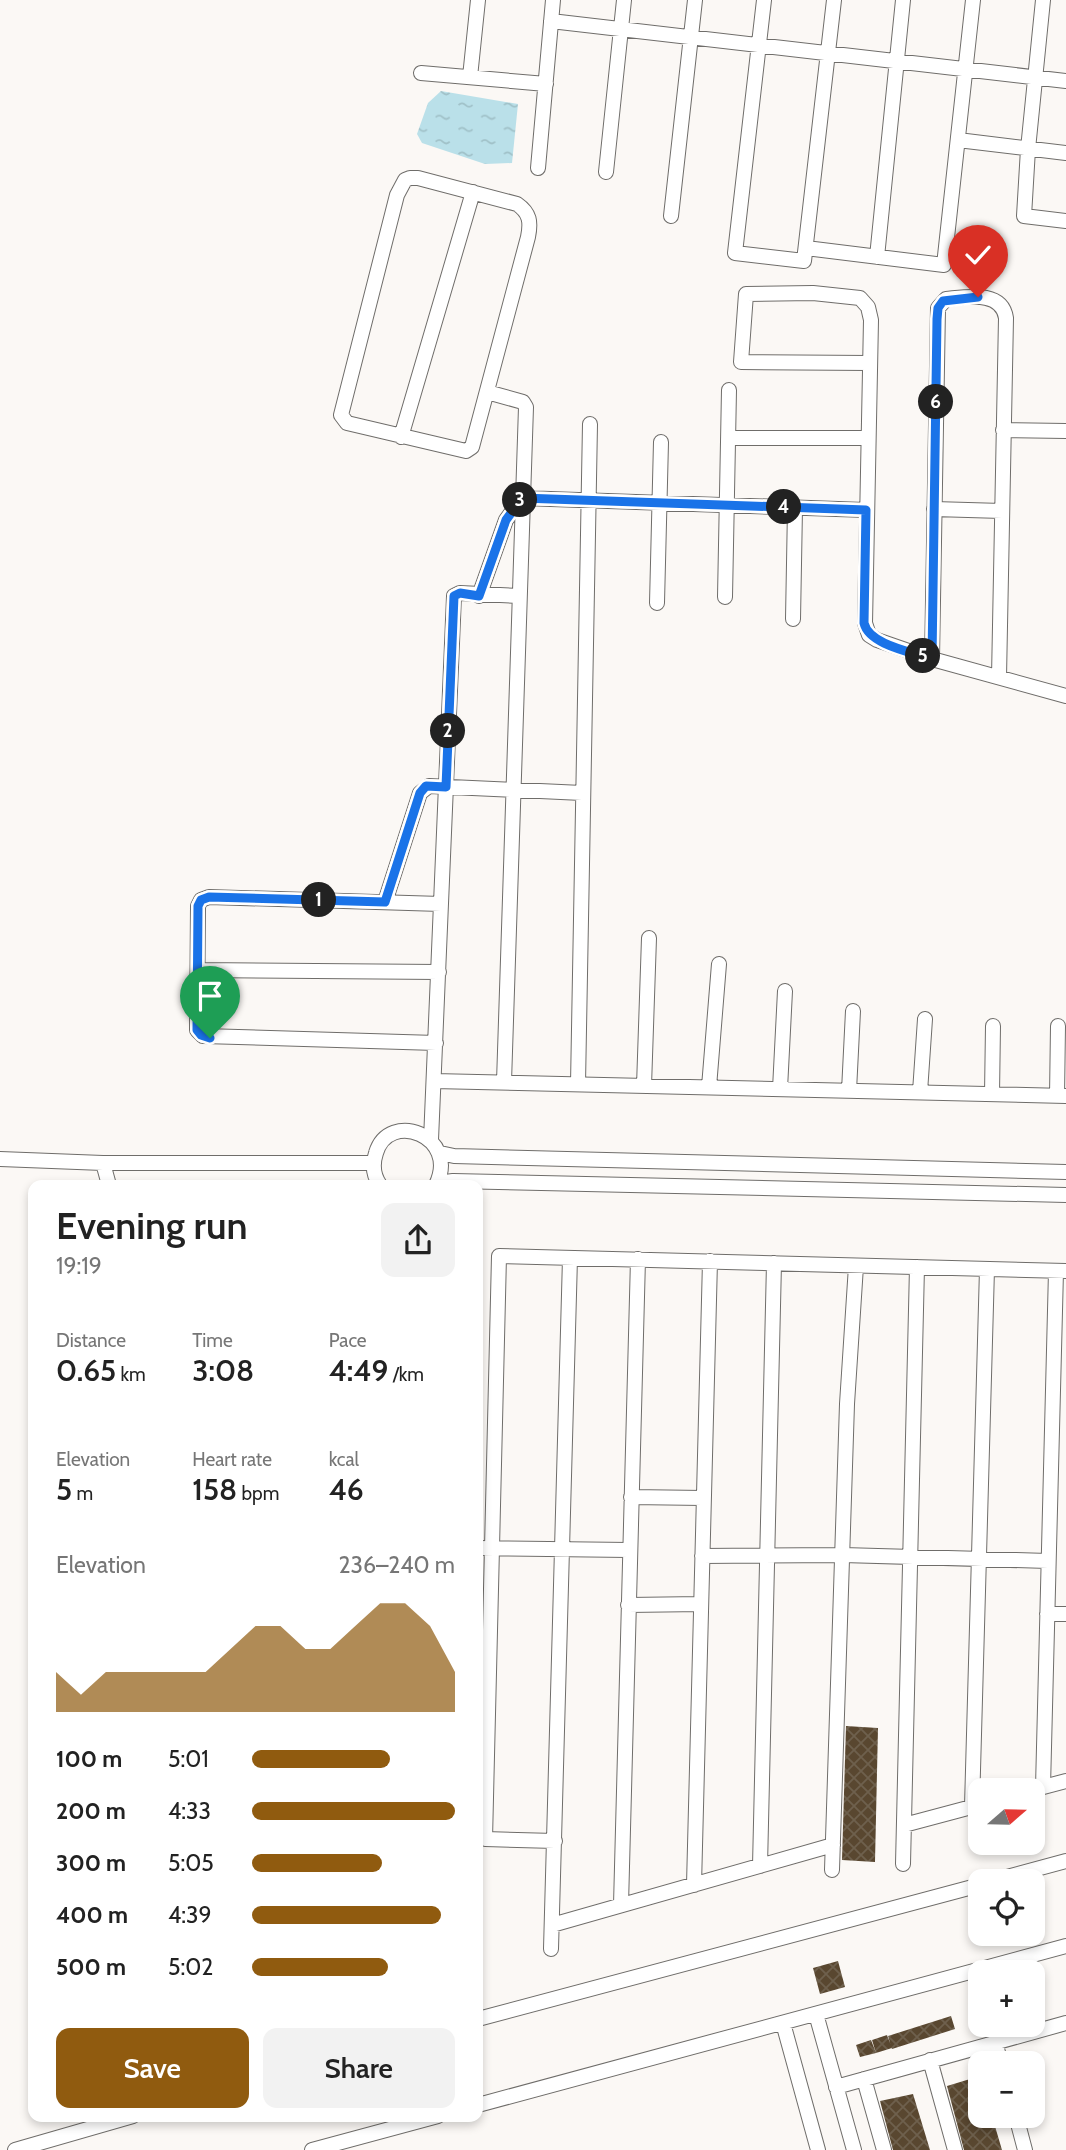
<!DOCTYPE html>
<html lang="en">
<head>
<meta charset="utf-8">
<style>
  body { margin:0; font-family:Cabin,sans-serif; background:#f2f2f2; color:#222; height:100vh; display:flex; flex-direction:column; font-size:26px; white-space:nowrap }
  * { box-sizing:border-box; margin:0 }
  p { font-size:23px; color:#767676 }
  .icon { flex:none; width:38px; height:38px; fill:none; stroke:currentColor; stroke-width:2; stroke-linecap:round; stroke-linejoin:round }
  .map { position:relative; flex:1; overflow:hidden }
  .drawer { position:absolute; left:28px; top:1180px; width:455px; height:942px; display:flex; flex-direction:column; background:#fff; border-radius:14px; box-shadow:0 4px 10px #0003 }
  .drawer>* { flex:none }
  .needle { width:46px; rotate:70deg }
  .buttons { position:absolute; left:968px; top:1778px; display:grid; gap:14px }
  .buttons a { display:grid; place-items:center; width:77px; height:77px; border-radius:14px; background:#fff; box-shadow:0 4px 10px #0003; font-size:35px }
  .pin { position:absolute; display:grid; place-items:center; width:60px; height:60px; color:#fff; margin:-72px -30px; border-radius:50% 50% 50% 0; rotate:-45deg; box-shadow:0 0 7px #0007 }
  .pin .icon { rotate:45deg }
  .km { position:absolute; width:35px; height:35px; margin:-18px; border-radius:50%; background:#222; color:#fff; font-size:19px; line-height:35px; text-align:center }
  .round { display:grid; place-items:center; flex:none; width:74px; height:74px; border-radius:14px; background:#f2f2f2 }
  .headline { display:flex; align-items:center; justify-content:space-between; height:119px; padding:0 28px }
  h1 { font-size:38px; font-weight:600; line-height:52px }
  .figures { display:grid; grid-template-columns:repeat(3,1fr); gap:10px; height:119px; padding:7px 28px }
  .figures div { display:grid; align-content:center }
  .figures b { font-size:30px; font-weight:600 }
  .figures small { font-size:19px; font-weight:400 }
  .figures p { font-size:19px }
  .chart { height:196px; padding:14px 28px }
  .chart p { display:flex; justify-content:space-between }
  .chart svg { width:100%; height:126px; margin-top:7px; fill:#905b0f; opacity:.7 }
  .button { display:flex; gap:14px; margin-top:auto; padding:14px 28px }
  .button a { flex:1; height:80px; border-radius:14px; background:#905b0f; color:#fff; font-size:28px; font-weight:600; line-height:80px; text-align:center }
  .button a+a { background:#f2f2f2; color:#222 }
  ul { padding:0 28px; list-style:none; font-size:23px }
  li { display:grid; grid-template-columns:112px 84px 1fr; align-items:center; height:52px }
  li i { height:18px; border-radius:9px; background:#905b0f }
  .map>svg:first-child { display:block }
</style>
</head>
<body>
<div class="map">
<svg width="1066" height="2150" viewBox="0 0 1066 2150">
  <defs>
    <pattern id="water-ripples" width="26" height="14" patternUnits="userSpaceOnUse" patternTransform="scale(1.75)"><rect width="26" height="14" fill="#bae0e9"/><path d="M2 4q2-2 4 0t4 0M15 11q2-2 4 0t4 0" fill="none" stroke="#a0c1c8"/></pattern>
    <pattern id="building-cross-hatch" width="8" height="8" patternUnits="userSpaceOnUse" patternTransform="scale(1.75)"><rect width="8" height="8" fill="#594730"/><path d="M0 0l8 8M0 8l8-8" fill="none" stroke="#6e604d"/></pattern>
  </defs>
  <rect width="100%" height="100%" fill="#fbf8f5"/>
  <path fill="url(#water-ripples)" d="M 441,91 L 518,104 L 512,163 L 485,164 L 422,143 L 417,134 L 428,103 Z"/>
  <path fill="url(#building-cross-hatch)" d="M 846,1726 L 878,1728 L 875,1862 L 842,1860 Z
    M 838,1961 L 845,1987 L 820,1994 L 813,1968 Z
    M 951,2016 L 955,2029 L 892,2049 L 888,2036 Z
    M 887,2035 L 892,2048 L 876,2053 L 872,2040 Z
    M 871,2040 L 876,2053 L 860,2057 L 856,2045 Z
    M 980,2076 L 980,2116 L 992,2116 L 1002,2150 L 964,2150 L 947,2086 Z
    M 913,2094 L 930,2150 L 893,2150 L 880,2101 Z"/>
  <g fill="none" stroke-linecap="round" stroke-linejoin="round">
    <g stroke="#6f6d6a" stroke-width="16">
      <path id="street" d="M 764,0 L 735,253 L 804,261 L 834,0
        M 1043,0 L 1028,149 L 1024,216 L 1066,221
        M 551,21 L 1066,81
        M 421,73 L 546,84
        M 470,77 L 478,0
        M 958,140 L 1066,153
        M 538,168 L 553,0
        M 606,172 L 624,0
        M 410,178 L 418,178 L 517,204 C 530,213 531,222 528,237 L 472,447 L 466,451 L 347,423 L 341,415 L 397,195 L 405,180 Z
        M 671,216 L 695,0
        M 806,248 L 944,265 L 973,0
        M 877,257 L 903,0
        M 869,363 L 741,362 L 746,294 L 813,293 L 860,298 L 868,307 L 871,320 L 865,623 L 869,635 L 877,640 L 932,659 L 1066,696
        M 487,392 L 523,402 L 526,407 L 504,1082
        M 1003,430 L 1066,431
        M 401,437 L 473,192
        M 728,438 L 868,438
        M 934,509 L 1002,511
        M 479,596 L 506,520 L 522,498 L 866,510
        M 725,597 L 729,390
        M 657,603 L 661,442
        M 793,619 L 795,508
        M 932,659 L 938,308 L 946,299 C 967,297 1002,290 1006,318 L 999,677
        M 385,902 L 420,793 L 429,786 L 582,793
        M 198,970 L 439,972
        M 436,1043 L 203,1036 L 197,1030 L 198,906 L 201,900 L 209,897 L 441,904
        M 434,1081 L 1066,1096
        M 578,1084 L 590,424
        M 644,1086 L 649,938
        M 709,1087 L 719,964
        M 780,1089 L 785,991
        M 849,1091 L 853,1011
        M 920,1092 L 925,1019
        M 992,1094 L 993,1026
        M 1057,1096 L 1058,1026
        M 431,1140 L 454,596 L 460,593 L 519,596
        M 440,1153 L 454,1156 L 1066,1172
        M 0,1159 L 103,1163 L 373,1163
        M 103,1163 L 109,1185
        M 437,1183 L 453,1181 L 1066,1195
        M 380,1185 C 373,1175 372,1165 376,1153 C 389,1109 460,1136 436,1185
        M 631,1497 L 703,1498
        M 478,1548 L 629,1550
        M 702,1556 L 843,1555 L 1048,1561
        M 628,1605 L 701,1604
        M 1047,1614 L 1066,1614
        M 1043,1787 L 1056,1271
        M 1032,1790 L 1066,1781
        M 972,1806 L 987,1269
        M 904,1825 L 979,1805
        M 555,1841 L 485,1839 L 499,1256 L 1066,1271
        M 903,1864 L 917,1267
        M 760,1866 L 774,1263
        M 832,1870 L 847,1404 L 856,1266
        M 992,1881 L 1066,1861
        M 694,1885 L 710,1261
        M 621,1905 L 638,1259
        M 552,1925 L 833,1845
        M 551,1949 L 570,1258
        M 816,2014 L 854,2150
        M 478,2019 L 980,1885
        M 783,2023 L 818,2150
        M 995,2042 L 1001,2063
        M 930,2060 L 955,2150
        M 864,2079 L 884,2150
        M 836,2087 L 1066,2023
        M 478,2105 L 1066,1946
        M 1016,2116 L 1025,2150
        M 15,2150 L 133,2116
        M 312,2150 L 438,2116"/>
    </g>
    <use href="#street" stroke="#fff" stroke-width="14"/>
  </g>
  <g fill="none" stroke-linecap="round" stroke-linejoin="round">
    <g stroke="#fff" stroke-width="14">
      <path id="route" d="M 210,1038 L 201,1035 L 197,1030 L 198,906 L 201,900 L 209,897 L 385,902 L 420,793 L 426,786 L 446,787 L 454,596 L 460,593 L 479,596 L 506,520 L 522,498 L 866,510 L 864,623 C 869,645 912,652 932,659 L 937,319 L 938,308 L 943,301 L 978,297"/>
    </g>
    <use href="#route" stroke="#1a73e8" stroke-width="9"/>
  </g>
</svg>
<div class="buttons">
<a><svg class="needle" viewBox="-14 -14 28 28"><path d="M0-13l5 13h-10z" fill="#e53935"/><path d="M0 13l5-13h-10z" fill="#767676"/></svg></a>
<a><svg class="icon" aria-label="locate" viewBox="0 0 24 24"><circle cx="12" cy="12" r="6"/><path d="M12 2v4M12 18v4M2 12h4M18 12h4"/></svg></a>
<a>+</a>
<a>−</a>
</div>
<div class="pin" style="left:210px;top:1038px;background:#1e9e55"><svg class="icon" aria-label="arrive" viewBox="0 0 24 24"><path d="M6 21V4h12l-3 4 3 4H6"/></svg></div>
<div class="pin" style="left:978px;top:297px;background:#d93025"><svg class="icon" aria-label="check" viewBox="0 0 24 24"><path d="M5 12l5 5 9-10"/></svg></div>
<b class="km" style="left:319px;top:900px">1</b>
<b class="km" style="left:448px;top:731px">2</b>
<b class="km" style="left:520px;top:500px">3</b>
<b class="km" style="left:784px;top:507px">4</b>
<b class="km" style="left:923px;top:656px">5</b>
<b class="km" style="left:936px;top:402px">6</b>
<section class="drawer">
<div class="headline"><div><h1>Evening run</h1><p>19:19</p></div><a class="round"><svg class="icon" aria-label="share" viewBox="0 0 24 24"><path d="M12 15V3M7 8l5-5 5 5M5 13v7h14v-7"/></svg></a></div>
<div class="figures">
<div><p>Distance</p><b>0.65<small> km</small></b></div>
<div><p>Time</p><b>3:08</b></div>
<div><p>Pace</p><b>4:49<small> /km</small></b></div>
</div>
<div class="figures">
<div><p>Elevation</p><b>5<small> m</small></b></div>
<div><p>Heart rate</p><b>158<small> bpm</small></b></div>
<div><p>kcal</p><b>46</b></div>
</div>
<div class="chart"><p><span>Elevation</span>236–240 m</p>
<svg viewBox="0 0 160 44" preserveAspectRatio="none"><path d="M0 44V30L10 38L20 30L30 30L40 30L50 30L60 30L70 22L80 14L90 14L100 22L110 22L120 14L130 6L140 6L150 14L160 30V44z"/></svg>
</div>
<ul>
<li><b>100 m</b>5:01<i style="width:68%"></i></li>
<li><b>200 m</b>4:33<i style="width:100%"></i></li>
<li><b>300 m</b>5:05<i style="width:64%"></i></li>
<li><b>400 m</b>4:39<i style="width:93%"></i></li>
<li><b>500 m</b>5:02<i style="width:67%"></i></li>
</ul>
<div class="button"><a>Save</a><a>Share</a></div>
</section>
</div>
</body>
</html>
